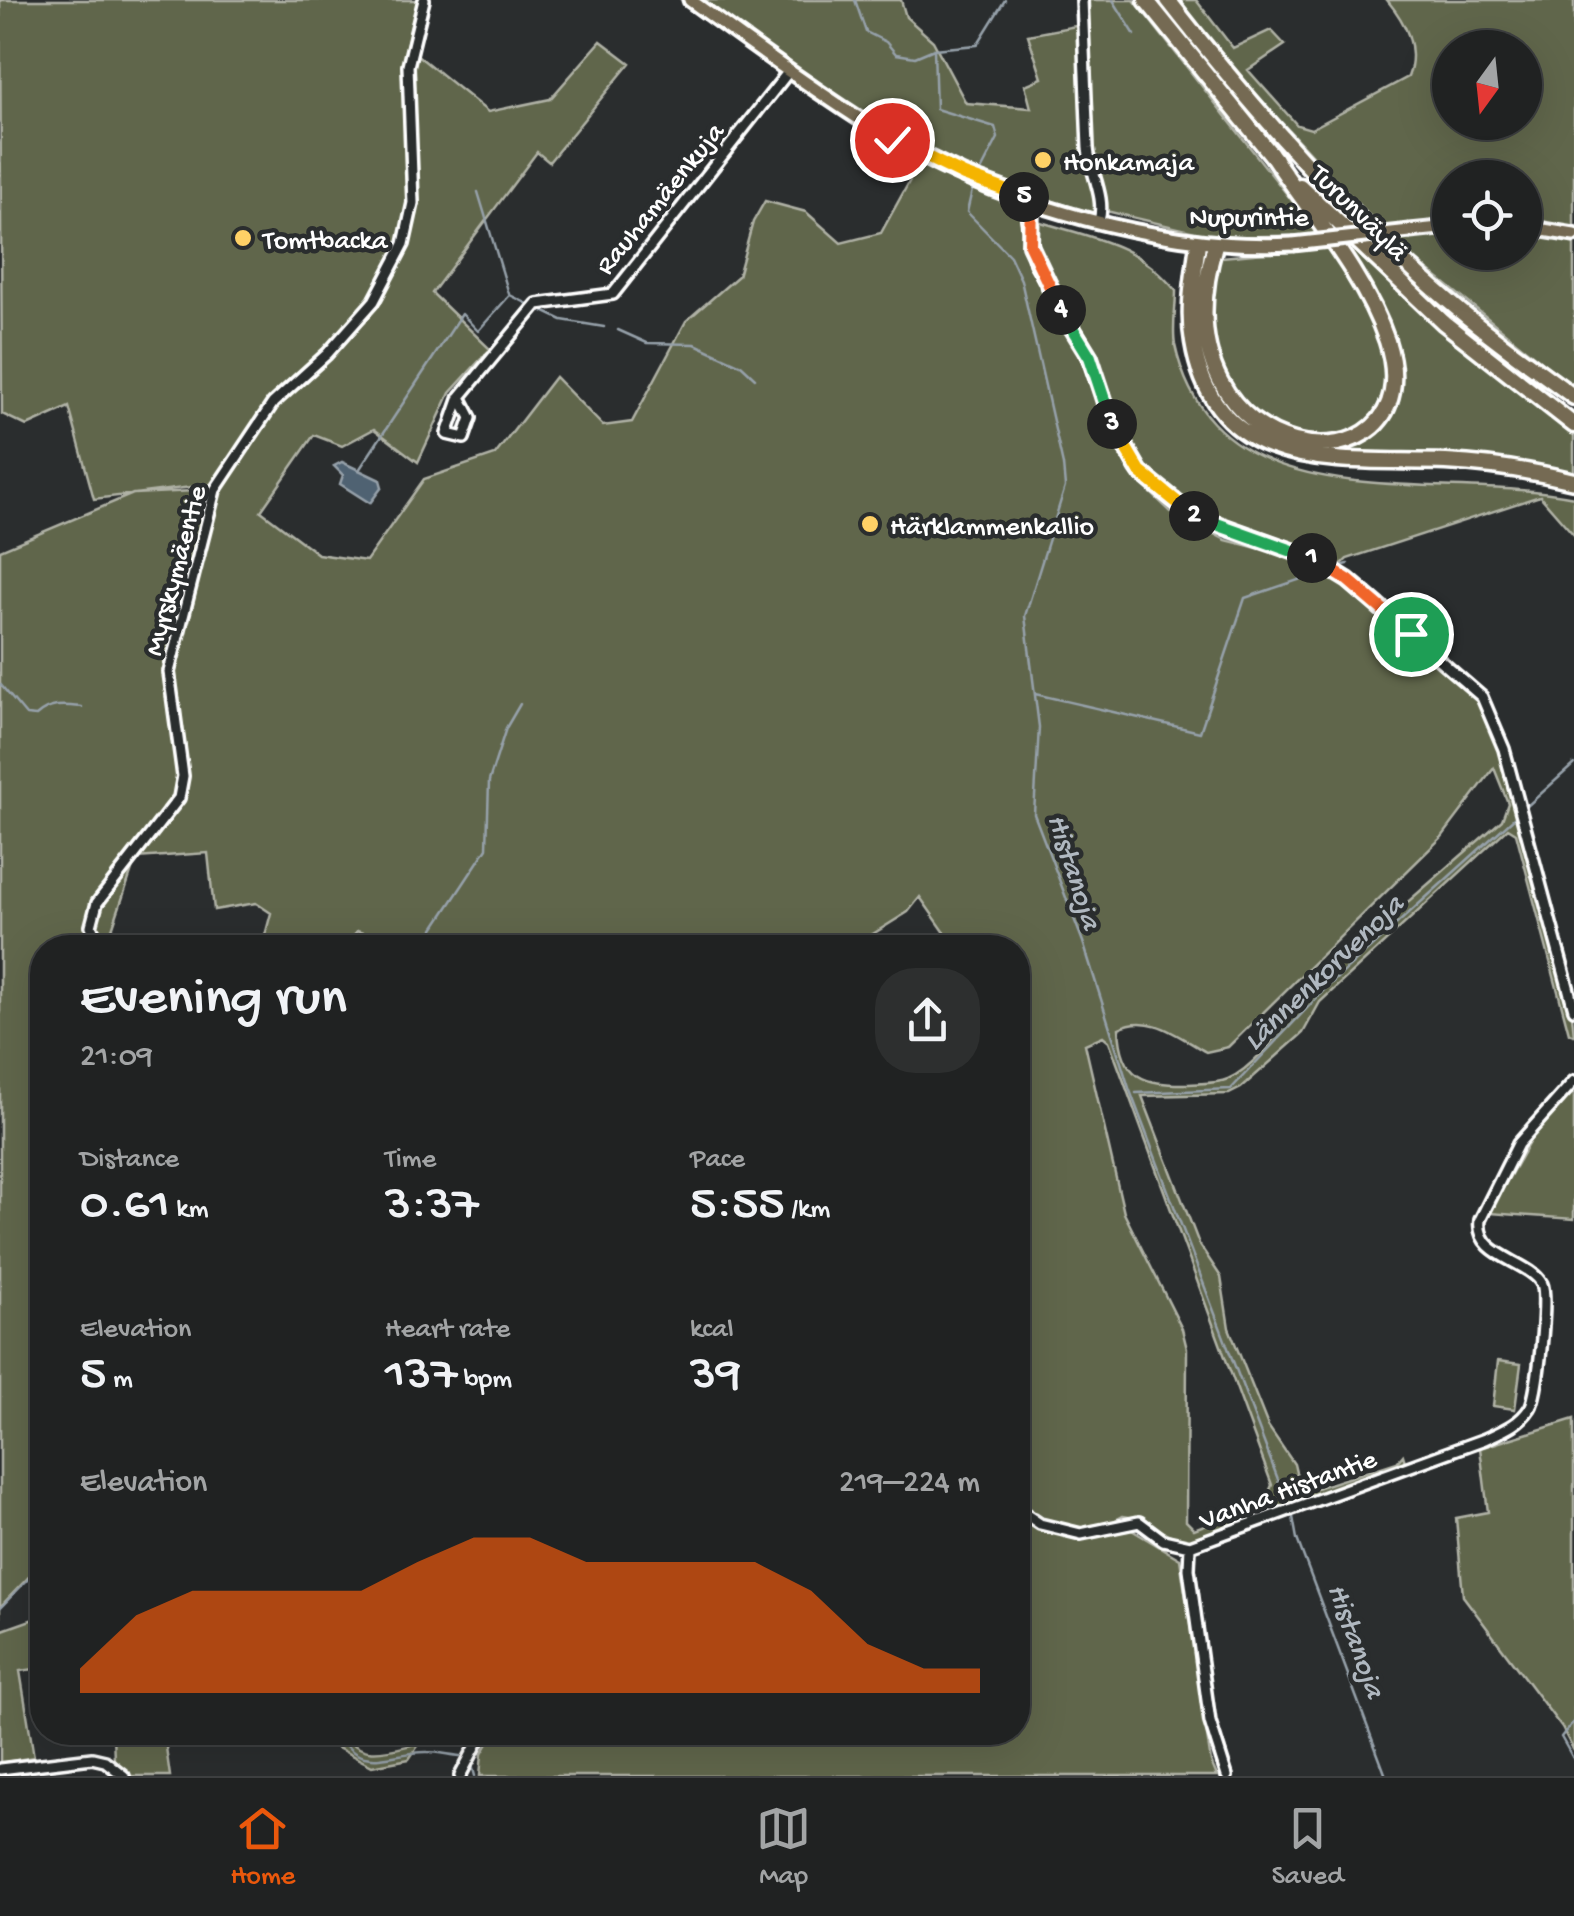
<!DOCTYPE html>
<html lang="en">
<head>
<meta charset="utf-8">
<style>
  body { margin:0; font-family:"Gochi Hand",sans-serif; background:#2d2f2f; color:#f1f3f6; height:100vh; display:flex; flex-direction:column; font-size:38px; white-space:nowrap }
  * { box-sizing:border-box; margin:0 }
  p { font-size:32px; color:#a2a4a5 }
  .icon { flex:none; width:55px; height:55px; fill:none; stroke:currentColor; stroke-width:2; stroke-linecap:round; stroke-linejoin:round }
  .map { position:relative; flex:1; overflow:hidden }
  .details { position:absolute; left:30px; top:935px; width:1000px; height:810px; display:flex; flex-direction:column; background:#202222; border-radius:40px; box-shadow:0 10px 40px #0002,0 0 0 2px #3d3f40 }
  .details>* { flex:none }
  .needle { width:65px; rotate:195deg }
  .buttons { position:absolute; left:1432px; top:30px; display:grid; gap:20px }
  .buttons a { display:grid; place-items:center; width:110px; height:110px; border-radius:50%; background:#202222; box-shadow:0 10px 40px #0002,0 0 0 2px #3d3f40; font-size:50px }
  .pin { position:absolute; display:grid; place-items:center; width:85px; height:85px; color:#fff; margin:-42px; border:5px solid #fff; border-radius:50%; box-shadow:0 2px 10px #0007 }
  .km { position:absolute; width:50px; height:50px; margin:-25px; border-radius:50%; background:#222; color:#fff; font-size:28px; line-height:50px; text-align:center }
  .round { display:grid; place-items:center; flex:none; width:105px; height:105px; border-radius:40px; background:#2d2f2f }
  .headline { display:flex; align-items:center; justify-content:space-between; height:170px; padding:0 50px }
  h1 { font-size:55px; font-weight:600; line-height:75px }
  .metrics { display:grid; grid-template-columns:repeat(3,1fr); gap:15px; height:170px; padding:10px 50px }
  .metrics div { display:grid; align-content:center }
  .metrics b { font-size:50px; font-weight:600 }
  .metrics small { font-size:28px; font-weight:400 }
  .metrics p { font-size:28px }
  .chart { height:280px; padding:20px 50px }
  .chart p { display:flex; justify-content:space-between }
  .chart svg { width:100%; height:180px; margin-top:10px; fill:#ea580c; opacity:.7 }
  .tabs { display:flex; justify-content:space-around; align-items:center; height:140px; border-top:2px solid #3d3f40; background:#202222; font-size:28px; color:#a2a4a5 }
  .tabs a { display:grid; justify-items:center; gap:5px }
  .tabs .selected { color:#ea580c }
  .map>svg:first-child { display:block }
</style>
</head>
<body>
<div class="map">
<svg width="1574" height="1776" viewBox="0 0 1574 1776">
  <rect width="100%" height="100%" fill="#2a2d2e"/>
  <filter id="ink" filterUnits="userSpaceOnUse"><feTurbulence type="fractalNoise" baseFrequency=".01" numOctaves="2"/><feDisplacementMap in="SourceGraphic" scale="20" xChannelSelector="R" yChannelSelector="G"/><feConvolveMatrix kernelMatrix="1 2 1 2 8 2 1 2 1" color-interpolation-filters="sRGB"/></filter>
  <g filter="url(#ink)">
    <path fill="#60664c" stroke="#b0b2a6" stroke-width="2.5" fill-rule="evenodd" d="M 0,0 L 418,0 L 406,46 L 488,112 L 550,99 L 601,41 L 630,63 L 549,162 L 537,152 L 432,293 L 490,349 L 450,393 L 418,462 L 374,429 L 342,446 L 314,435 L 261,511 L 318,554 L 366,561 L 424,479 L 495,455 L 555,377 L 603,426 L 632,422 L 686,321 L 738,276 L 753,222 L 765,201 L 806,212 L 841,243 L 881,233 L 920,162 L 1022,204 L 1025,251 L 1050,304 L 1083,353 L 1103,418 L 1130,473 L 1171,512 L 1226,540 L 1305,560 L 1356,591 L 1476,695 L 1491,722 L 1501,754 L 1571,1005 L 1574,1035 L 1569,1033 L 1516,833 L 1508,828 L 1320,1002 L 1303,1033 L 1241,1088 L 1229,1094 L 1142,1096 L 1199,1244 L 1221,1277 L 1229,1328 L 1268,1426 L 1294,1464 L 1298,1481 L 1317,1488 L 1397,1462 L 1403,1455 L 1406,1465 L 1196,1540 C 1167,1541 1150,1519 1123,1516 C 1088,1537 1047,1532 1018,1503 L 1018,948 L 955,947 L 920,897 L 908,912 L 852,947 L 408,948 L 357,931 L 347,947 L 262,947 L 271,913 L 256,903 L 214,910 L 208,853 L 136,858 L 106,947 L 42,948 L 42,1563 L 0,1607 L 0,1622 L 0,550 L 133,494 L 214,490 L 216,484 L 94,499 L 69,407 L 27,426 L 2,414 ZM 1494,768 L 1508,803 L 1502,820 C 1442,873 1380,924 1323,979 C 1296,1007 1262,1064 1228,1079 C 1216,1084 1201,1083 1189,1084 C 1144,1085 1121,1079 1119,1028 C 1150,1012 1179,1037 1206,1052 L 1228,1047 L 1442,837 ZM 1103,1036 L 1109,1041 L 1272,1485 L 1265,1502 L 1194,1529 L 1186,1521 L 1187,1349 L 1182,1329 L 1124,1213 L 1085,1044 Z
      M 701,0 L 901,0 L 906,17 L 933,41 L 966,103 L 1031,108 L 1025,85 L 1042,78 L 1028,35 L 1081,25 L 1088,174 L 1098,202 L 1096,214 C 1050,200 1002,187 958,166 C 867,121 782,61 701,0 Z
      M 1087,0 L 1134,0 L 1319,235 L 1216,237 L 1106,211 L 1094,174 Z
      M 1179,0 L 1196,0 L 1233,48 L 1271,30 L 1285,45 L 1248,70 L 1297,125 L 1311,129 L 1408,77 C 1419,48 1406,23 1387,0 L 1574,0 L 1574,227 L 1525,221 L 1525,178 L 1450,178 L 1450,222 L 1380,228 L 1240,78 ZM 1450,48 L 1525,48 L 1525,122 L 1450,122 Z
      M 1034,220 C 1092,238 1136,242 1176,291 C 1176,308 1172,328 1175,345 C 1214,527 1439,469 1574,497 L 1574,535 L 1540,496 L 1347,559 L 1339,567 C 1268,526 1177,529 1130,451 C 1112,420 1107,383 1092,351 C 1070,302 1040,278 1034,220 Z
      M 1322,220 L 1435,326 L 1574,435 L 1574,477 C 1537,468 1499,462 1461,459 C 1365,452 1227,483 1199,353 C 1192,323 1192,284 1202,255 L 1206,259 C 1202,287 1197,314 1202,343 C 1224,474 1415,490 1395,361 C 1386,306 1342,267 1322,220 Z
      M 1450,234 L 1450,252 L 1525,252 L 1525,234 L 1574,242 L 1574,388 L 1391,240 Z
      M 1328,247 L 1381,335 L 1388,387 L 1367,425 L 1321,445 L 1270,430 L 1230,391 L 1208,324 L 1216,263 L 1222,257 Z
      M 1574,1092 L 1574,1219 L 1489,1213 L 1540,1123 Z
      M 1498,1361 L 1521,1364 L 1515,1409 L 1493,1406 Z
      M 1574,1419 L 1574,1751 L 1562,1728 L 1463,1596 L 1456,1518 L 1488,1512 L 1480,1448 Z
      M 1018,1518 C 1054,1540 1091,1542 1130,1529 L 1180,1559 L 1211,1762 L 1217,1776 L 480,1776 L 482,1754 L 494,1733 L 1018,1732 Z
      M 42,1616 L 42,1668 L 20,1671 L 34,1757 L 0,1763 L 0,1631 Z
      M 113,1733 L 164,1733 L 170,1776 L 131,1776 L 114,1760 Z
      M 331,1733 L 344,1733 C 361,1763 392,1749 420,1743 L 409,1759 L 372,1766 L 336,1747 Z"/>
    <path fill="#506272" stroke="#96a1aa" stroke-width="2.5" d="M 342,462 L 380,480 L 382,487 L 370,503 L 340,484 L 343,475 L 334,466 Z"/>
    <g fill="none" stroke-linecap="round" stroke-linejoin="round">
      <path stroke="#96a1aa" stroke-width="2.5" d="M 855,0 L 866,32 L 886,42 L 896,54 L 915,57 L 934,49 L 936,109 L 995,127 L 998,138 L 980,173
        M 1113,0 L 1135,35
        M 934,49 L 977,45 L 1005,0
        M 973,186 L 967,212 L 1010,256 L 1021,280 L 1063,465 L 1065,487 L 1025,616 L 1039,727 L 1034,814 L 1083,942 L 1129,1088 L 1287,1503
        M 478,192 L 509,294
        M 541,310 L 562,320 L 604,327
        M 618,330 L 647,343 L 695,344 L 741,365 L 755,378
        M 359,470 L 462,314 L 478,331 L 510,295 L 528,304
        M 1341,566 L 1348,564
        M 0,684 L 26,715 L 36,716 C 50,703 64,705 82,707
        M 1035,694 L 1200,732 L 1245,598 L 1325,571
        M 1526,807 L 1574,764
        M 421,948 L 487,848 L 489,781 L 506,728 L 520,704
        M 1136,1093 L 1231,1089 L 1326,988 L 1515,817
        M 1293,1517 L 1297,1539 L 1386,1776
        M 0,1608 L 42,1565
        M 1574,1721 L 1561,1737 L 1574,1760
        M 338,1732 C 359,1776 391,1751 428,1752 C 438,1752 450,1755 460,1756
        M 472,1765 L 475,1776"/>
      <g stroke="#fff" stroke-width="16">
        <path id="minor" d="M 1082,0 L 1088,148 C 1090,172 1106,197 1099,221
          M 1031,200 L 1027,219 L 1035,263 L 1083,344 L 1115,431 L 1140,472 L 1187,513 L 1304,554 L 1338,572 L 1482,697 L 1504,749 L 1574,1009
          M 460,397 L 471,418 L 464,438 L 447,434 L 460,397 L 537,304 L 613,294 L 789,71
          M 101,948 L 91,926 L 97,903 L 179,798 L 183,776 L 169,672 L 215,490 L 273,403 L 327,354 L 374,301 L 404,244 L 413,203 L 408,66 L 424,0
          M 1018,1509 L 1040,1524 L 1081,1534 L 1139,1522 L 1163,1540 L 1190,1546 L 1485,1439 C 1502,1431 1519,1425 1530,1408 C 1538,1396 1548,1296 1542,1284 C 1529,1260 1475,1257 1480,1220 L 1518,1144 L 1574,1081
          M 1190,1546 L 1189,1569 L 1210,1722 L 1227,1776
          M 0,1769 L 92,1758 L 105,1761 L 124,1776
          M 460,1776 L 483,1732"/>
      </g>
      <g stroke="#fff" stroke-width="19">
        <path id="major" d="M 690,0 C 756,48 822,96 891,139 C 1000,205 1166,251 1293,244
          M 1525,227 L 1574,235
          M 1410,231 L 1450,227"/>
      </g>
      <g stroke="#fff" stroke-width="21">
        <path id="highway" d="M 1146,0 L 1275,159
          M 1168,0 C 1254,110 1346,215 1453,305 C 1491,338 1534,367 1574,397
          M 1300,186 L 1443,322 L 1574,425
          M 1198,243 C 1194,276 1187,309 1193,342 C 1215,478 1344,458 1446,462 C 1489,464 1532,471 1574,481
          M 1215,245 C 1147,479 1439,502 1387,341 C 1364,273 1309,212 1270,152"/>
      </g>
      <use href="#minor" stroke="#2a2d2e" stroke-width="9"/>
      <use href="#major" stroke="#746b52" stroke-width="11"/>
      <use href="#highway" stroke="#746b52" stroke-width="14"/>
      <g stroke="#fff" stroke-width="19" stroke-linecap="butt">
        <path id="major-bridge" d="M 1293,244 L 1410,231"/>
      </g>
      <use href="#major-bridge" stroke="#746b52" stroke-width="11"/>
    </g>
  </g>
  <g fill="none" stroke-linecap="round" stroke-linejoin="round" filter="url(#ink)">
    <g stroke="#fff" stroke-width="20">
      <path id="split-1" d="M 1312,558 L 1348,580 L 1411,634"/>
    </g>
    <g stroke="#fff" stroke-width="20">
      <path id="split-2" d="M 1194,516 L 1312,558"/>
    </g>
    <g stroke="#fff" stroke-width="20">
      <path id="split-3" d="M 1112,424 L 1140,472 L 1194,516"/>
    </g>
    <g stroke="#fff" stroke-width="20">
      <path id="split-4" d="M 1061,310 L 1090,357 L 1112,424"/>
    </g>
    <g stroke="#fff" stroke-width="20">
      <path id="split-5" d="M 1024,197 L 1031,200 L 1030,245 L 1061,310"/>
    </g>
    <g stroke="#fff" stroke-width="20">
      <path id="split-6" d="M 892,140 L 964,175 L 1024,197"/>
    </g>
    <use href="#split-1" stroke="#f0652b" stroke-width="12"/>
    <use href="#split-2" stroke="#22a559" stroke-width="12"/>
    <use href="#split-3" stroke="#f5b400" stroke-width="12"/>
    <use href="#split-4" stroke="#22a559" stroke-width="12"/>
    <use href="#split-5" stroke="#f0652b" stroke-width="12"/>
    <use href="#split-6" stroke="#f5b400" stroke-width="12"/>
  </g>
  <g fill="#ffd166" stroke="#2a2d2e" stroke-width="4">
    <circle cx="1043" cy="160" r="10"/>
    <circle cx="243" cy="238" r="10"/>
    <circle cx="870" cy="524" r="10"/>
  </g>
  <g text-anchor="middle" stroke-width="9" stroke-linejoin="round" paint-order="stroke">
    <g font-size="28" fill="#fff" stroke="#2a2d2e" text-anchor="start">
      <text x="1063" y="170">Honkamaja</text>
      <text x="263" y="248">Tomtbacka</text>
      <text x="890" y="534">Härklammenkallio</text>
    </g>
    <g font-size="28" fill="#fff" stroke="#2a2d2e">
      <text transform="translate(658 197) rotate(-51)" y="10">Rauhamäenkuja</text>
      <text transform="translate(1361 211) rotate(45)" y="10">Turunväylä</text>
      <text x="1249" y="225">Nupurintie</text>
      <text transform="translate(173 570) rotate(-75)" y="10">Myrskymäentie</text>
      <text transform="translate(1287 1487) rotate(-20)" y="10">Vanha Histantie</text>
    </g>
    <g font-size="30" font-style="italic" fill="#b0b8c0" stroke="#2a2d2e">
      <text transform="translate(1076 871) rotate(72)" y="10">Histanoja</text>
      <text transform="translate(1322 971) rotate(-44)" y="10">Lännenkorvenoja</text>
      <text transform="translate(1358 1640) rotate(70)" y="10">Histanoja</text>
    </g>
  </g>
</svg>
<div class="buttons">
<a><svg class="needle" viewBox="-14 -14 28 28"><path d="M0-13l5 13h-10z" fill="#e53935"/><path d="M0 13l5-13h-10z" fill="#a2a4a5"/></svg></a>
<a><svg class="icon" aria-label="locate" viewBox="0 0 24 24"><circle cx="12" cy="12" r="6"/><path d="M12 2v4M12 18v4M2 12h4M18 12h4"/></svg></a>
</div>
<div class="pin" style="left:1411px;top:634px;background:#1e9e55"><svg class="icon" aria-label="arrive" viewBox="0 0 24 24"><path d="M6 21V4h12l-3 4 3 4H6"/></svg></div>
<div class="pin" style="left:892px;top:140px;background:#d93025"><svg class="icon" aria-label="check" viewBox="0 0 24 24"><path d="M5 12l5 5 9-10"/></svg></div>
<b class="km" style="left:1312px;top:558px">1</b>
<b class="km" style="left:1194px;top:516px">2</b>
<b class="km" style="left:1112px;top:424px">3</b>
<b class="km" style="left:1061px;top:310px">4</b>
<b class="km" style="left:1024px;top:197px">5</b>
<section class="details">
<div class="headline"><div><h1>Evening run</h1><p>21:09</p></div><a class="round"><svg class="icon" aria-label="share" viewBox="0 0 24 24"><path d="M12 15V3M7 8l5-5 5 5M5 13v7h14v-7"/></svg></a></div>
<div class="metrics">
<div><p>Distance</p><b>0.61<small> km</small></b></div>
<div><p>Time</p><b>3:37</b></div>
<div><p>Pace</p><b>5:55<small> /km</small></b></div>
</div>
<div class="metrics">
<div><p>Elevation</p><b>5<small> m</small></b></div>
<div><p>Heart rate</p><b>137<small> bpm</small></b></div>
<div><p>kcal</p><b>39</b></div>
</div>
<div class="chart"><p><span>Elevation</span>219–224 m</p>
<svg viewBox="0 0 160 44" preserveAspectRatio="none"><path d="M0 44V38L10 25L20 19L30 19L40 19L50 19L60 12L70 6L80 6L90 12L100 12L110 12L120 12L130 19L140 32L150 38L160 38V44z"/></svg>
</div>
</section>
</div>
<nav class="tabs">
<a class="selected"><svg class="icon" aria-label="home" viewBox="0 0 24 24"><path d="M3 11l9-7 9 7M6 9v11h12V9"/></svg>Home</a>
<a><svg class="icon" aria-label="map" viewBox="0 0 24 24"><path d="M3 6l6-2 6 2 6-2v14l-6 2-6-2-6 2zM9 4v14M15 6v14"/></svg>Map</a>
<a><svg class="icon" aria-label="saved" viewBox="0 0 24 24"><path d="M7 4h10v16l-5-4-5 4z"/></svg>Saved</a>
</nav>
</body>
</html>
